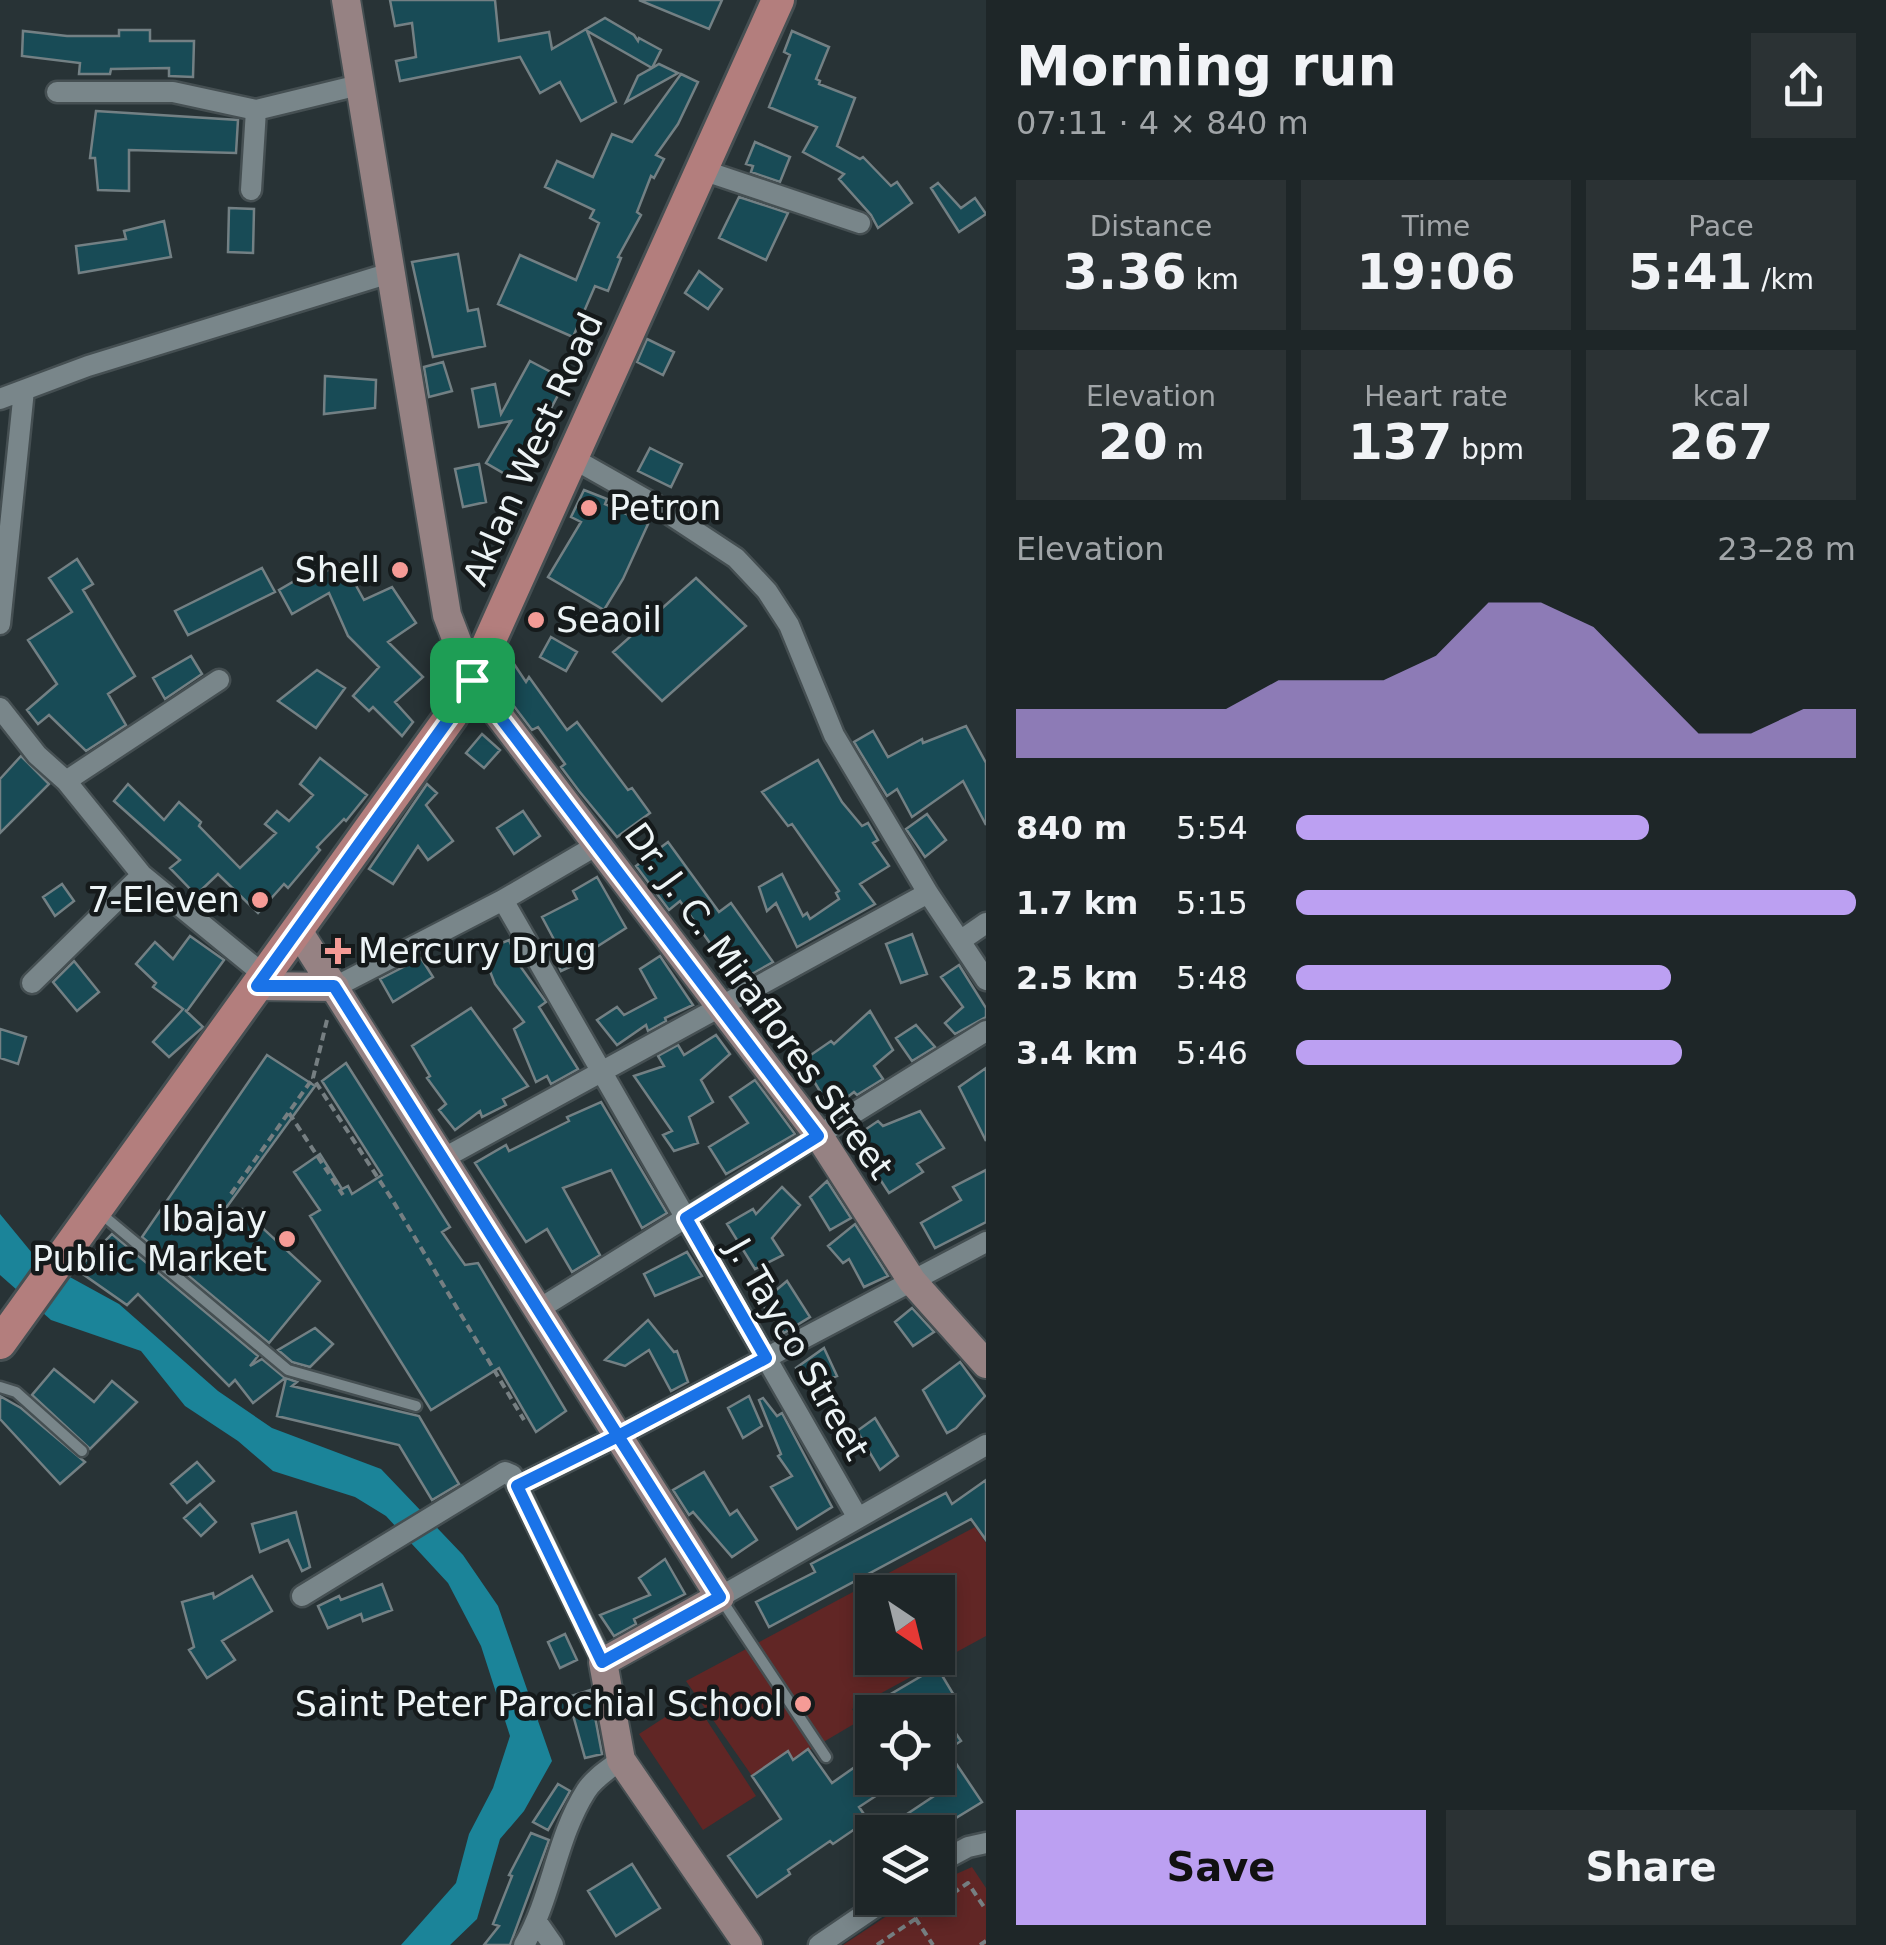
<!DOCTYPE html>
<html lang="en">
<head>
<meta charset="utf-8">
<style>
  body { margin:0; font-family:"DejaVu Sans",sans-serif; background:#2b3234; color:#f1f3f6; height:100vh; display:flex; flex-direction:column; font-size:38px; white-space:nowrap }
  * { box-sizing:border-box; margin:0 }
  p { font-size:32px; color:#a1a5a8 }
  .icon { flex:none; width:55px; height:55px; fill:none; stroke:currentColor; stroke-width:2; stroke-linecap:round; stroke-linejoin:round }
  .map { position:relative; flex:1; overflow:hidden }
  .panel { display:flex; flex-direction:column; background:#1e2628; width:900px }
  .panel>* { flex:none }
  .needle { width:65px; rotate:145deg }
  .tools { position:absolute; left:855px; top:1575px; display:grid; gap:20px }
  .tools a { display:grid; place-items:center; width:100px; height:100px; border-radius:0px; background:#1e2628; box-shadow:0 5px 15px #0003,0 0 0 2px #3c4345; font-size:50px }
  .pin { position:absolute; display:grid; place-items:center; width:85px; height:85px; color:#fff; margin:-42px; border-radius:20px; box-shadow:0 5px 15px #0006 }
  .round { display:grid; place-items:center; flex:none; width:105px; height:105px; border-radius:0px; background:#2b3234 }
  .headline { display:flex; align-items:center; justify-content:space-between; height:170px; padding:0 30px }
  h1 { font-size:55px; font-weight:800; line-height:75px }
  .metrics { display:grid; grid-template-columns:repeat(3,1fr); gap:15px; height:170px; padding:10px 30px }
  .metrics div { display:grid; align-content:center; border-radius:0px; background:#2b3234; text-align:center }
  .metrics b { font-size:50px; font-weight:800 }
  .metrics small { font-size:28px; font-weight:400 }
  .metrics p { font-size:28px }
  .chart { height:280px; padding:20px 30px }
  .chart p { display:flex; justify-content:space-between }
  .chart svg { width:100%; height:180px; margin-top:10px; fill:#bca0f2; opacity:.7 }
  .action { display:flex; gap:20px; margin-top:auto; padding:20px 30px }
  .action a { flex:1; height:115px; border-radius:0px; background:#bca0f2; color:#111; font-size:40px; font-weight:800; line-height:115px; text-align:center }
  .action a+a { background:#2b3234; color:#f1f3f6 }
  ul { padding:0 30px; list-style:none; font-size:32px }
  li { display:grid; grid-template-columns:160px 120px 1fr; align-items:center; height:75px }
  li i { height:25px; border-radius:12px; background:#bca0f2 }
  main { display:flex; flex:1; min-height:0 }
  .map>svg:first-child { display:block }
</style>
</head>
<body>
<main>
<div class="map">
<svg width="986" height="1945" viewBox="0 0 986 1945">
  <rect width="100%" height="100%" fill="#283336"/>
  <path fill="#612625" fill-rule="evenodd" d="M 975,1527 L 986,1543 L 986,1636 L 852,1709 L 859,1721 L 793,1760 L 788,1752 L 752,1776 L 686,1681 ZM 872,1592 L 938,1592 L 938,1658 L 872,1658 Z
    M 693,1699 L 756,1796 L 703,1830 L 639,1734 Z
    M 972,1867 L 986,1888 L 986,1945 L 843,1945 L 914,1898 L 938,1898 L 938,1882 Z"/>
  <path fill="#1b8499" d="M 0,1214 L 37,1259 L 119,1304 L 218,1391 L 272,1428 L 381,1469 L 463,1555 L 498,1606 L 552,1761 L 524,1811 L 500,1839 L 477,1919 L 450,1945 L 401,1945 L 456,1883 L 469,1834 L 493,1788 L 510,1736 L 481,1646 L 448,1583 L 386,1516 L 355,1497 L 273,1471 L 238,1441 L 185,1406 L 141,1351 L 51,1320 L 0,1275 Z"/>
  <path fill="#184b56" stroke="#738084" stroke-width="2.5" d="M 390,0 L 495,0 L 499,41 L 549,32 L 552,49 L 605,18 L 634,35 L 638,41 L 639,38 L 661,50 L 652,68 L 659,64 L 678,73 L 626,102 L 638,76 L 652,68 L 587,31 L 616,102 L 581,121 L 560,82 L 540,93 L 520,57 L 400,81 L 396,61 L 416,57 L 412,23 L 395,26 Z
    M 639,0 L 722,0 L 709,29 Z
    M 119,30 L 150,30 L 150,41 L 194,41 L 193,77 L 169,76 L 169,68 L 111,69 L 110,74 L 79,74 L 80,63 L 22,56 L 23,31 L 67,36 L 119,36 Z
    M 792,31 L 829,47 L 816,79 L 820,81 L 819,84 L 855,98 L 837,146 L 860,159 L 863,157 L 891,186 L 897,182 L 912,203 L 878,228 L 871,215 L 839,179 L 844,174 L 803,152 L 817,127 L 769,107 L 790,55 L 784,52 Z
    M 681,74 L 698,82 L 678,124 L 656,155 L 664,159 L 654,178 L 651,176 L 637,212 L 641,215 L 618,257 L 621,258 L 608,291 L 595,286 L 573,337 L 498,304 L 520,255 L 576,280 L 599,223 L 590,218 L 594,210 L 545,187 L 557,161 L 593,177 L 612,134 L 632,142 Z
    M 96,111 L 238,120 L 236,153 L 129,150 L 129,191 L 98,190 L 95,158 L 90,158 Z
    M 755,142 L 790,157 L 780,182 L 751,172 L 753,166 L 746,164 Z
    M 938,183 L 961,208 L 975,198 L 986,214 L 959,232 L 931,188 Z
    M 739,197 L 788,213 L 766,260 L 719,238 Z
    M 229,208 L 254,209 L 253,253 L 228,252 Z
    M 164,221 L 171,257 L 79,273 L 76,246 L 126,239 L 124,231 Z
    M 458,254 L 468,311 L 478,309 L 485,346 L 433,357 L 412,262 Z
    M 699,271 L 722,289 L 708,309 L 685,293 Z
    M 647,339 L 674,352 L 663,375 L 637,362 Z
    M 530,361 L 566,380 L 547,416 L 555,420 L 544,441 L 535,436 L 510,477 L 486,463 L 511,421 L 479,427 L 472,389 L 495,384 L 501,414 Z
    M 443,362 L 452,391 L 429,397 L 424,367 Z
    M 325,376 L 376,380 L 375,408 L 324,414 Z
    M 650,448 L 682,464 L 671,487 L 638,471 Z
    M 479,464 L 486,502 L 463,507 L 455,469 Z
    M 584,490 L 607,499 L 605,504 L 648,524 L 623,579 L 604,610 L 548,577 L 581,522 L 571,517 Z
    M 77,559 L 93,584 L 83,590 L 135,676 L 108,694 L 126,725 L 86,751 L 49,715 L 38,724 L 27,710 L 57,684 L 28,640 L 72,612 L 49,578 Z
    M 343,562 L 364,600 L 392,587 L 416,623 L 388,642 L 423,677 L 395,702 L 413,722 L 402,736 L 373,707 L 369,711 L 353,696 L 379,667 L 348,636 L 329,593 L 292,614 L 279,590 L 303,576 L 307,582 Z
    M 262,568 L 275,592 L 188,635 L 175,611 Z
    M 696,578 L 746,626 L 662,701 L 613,652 Z
    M 551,637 L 577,652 L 566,671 L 540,657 Z
    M 191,656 L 202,674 L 165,699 L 153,678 Z
    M 512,661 L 526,682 L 529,677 L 567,730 L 577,722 L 628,790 L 632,788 L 650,813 L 617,837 L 579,791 L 561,767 L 565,764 L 538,727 L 532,730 L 494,680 L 498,671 Z
    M 317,670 L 345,688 L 316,728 L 278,701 Z
    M 966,726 L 986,763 L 986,825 L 963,781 L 912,817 L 897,789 L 887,796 L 854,742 L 873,731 L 888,757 L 922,739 L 923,743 Z
    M 482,734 L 500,750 L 484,768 L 466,753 Z
    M 21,756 L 49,784 L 0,833 L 0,779 Z
    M 320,758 L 367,795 L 346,821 L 344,819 L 317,847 L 320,850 L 288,888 L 284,884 L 258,913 L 218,874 L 196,895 L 170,868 L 180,860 L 114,801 L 128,784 L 164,820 L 179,802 L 201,822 L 199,826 L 240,868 L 276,833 L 265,824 L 277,811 L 289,821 L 313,795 L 300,784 Z
    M 818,760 L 842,802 L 862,826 L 868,823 L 878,840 L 873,843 L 889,866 L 860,884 L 875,904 L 797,947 L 776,903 L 767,911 L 759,887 L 782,874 L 803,916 L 807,913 L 810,919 L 839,899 L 836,893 L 839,891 L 792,824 L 788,826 L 762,792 Z
    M 427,784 L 437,793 L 426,805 L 453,841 L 428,860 L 418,846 L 393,884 L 369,869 Z
    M 523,811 L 540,836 L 514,854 L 497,828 Z
    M 927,814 L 946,840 L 925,857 L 906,829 Z
    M 668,842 L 719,912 L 731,903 L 773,962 L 741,980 L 720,950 L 717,953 L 680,901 L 669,910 L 636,866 Z
    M 597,877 L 626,928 L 584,955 L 585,960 L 561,971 L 553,953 L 559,949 L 542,917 L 577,899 L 573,891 Z
    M 62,884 L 74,901 L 55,916 L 43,897 Z
    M 912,934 L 927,974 L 901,983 L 886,944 Z
    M 190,936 L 224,960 L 187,1011 L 185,1010 L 203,1027 L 169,1057 L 153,1042 L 183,1009 L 153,987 L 156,983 L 136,964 L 155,942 L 173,959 Z
    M 509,940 L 520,966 L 546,1002 L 539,1007 L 578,1069 L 551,1084 L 547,1076 L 536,1082 L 514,1029 L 524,1022 L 495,984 L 482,951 Z
    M 660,956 L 693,1005 L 665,1018 L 666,1021 L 648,1031 L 646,1025 L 617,1045 L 597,1020 L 617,1007 L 624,1015 L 656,998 L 640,969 Z
    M 421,958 L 433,977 L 393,1002 L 380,979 Z
    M 74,961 L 99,992 L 77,1011 L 53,982 Z
    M 959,965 L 986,1008 L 986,1017 L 955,1034 L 945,1023 L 963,1007 L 941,977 Z
    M 471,1008 L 528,1086 L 503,1099 L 506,1105 L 482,1117 L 480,1111 L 455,1130 L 439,1110 L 446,1104 L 427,1078 L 430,1076 L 412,1046 Z
    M 870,1011 L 893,1050 L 874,1066 L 883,1079 L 857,1095 L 854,1092 L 831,1110 L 802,1061 L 831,1041 L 834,1044 Z
    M 916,1025 L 935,1047 L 912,1061 L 896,1038 Z
    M 0,1029 L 26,1037 L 18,1064 L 0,1058 Z
    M 716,1035 L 730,1054 L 701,1080 L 713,1102 L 689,1117 L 698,1143 L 674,1151 L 663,1135 L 672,1131 L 634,1076 L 664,1066 L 658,1056 L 678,1045 L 684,1055 Z
    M 267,1055 L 315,1086 L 207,1234 L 242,1209 L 320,1281 L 269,1343 L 142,1237 Z
    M 346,1063 L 450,1227 L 442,1232 L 465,1265 L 478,1263 L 566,1411 L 536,1432 L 499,1368 L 431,1410 L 310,1216 L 320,1210 L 294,1172 L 320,1154 L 342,1189 L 348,1186 L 352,1194 L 382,1175 L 322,1081 Z
    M 986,1068 L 986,1141 L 959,1087 Z
    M 755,1080 L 795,1134 L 726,1174 L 709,1147 L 748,1123 L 730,1097 Z
    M 601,1102 L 667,1213 L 642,1228 L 611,1170 L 563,1188 L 600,1255 L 572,1272 L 547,1229 L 526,1242 L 475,1163 L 506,1145 L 509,1151 L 569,1121 L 567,1117 Z
    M 920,1111 L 944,1148 L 917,1164 L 923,1172 L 889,1193 L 853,1138 L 878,1121 L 883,1126 Z
    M 986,1170 L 986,1222 L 935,1248 L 921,1223 L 961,1200 L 953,1187 Z
    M 827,1181 L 851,1218 L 830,1230 L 810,1197 Z
    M 782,1187 L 800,1205 L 772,1238 L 783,1255 L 755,1269 L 727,1224 L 753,1209 L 756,1214 Z
    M 855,1224 L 888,1276 L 864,1287 L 849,1259 L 843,1263 L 828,1246 Z
    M 112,1234 L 258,1356 L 250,1366 L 262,1359 L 285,1378 L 253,1403 L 235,1380 L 229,1386 L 138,1294 L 127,1305 L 77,1270 Z
    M 687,1252 L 702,1276 L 655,1296 L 644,1274 Z
    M 787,1281 L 810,1317 L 784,1333 L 761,1303 Z
    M 912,1308 L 934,1332 L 913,1346 L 895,1322 Z
    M 648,1320 L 674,1352 L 677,1351 L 688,1382 L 671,1391 L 649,1350 L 625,1366 L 605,1360 Z
    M 315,1328 L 333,1344 L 310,1367 L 292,1362 L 278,1350 Z
    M 824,1348 L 837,1376 L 806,1387 L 796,1368 Z
    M 960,1362 L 985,1396 L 956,1428 L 947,1433 L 923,1390 Z
    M 54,1369 L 94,1402 L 112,1381 L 137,1402 L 90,1449 L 32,1395 Z
    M 286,1378 L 297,1382 L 292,1386 L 419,1416 L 459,1484 L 432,1500 L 399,1445 L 277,1416 Z
    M 0,1396 L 21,1408 L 85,1462 L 60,1484 L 0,1419 Z
    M 749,1396 L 762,1426 L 743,1438 L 728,1408 Z
    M 763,1398 L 777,1416 L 782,1413 L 832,1507 L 797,1529 L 771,1487 L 792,1476 L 778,1456 L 781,1454 L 759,1400 Z
    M 875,1418 L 898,1456 L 880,1470 L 857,1431 Z
    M 197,1462 L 214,1481 L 187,1503 L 171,1484 Z
    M 704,1472 L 730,1515 L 737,1510 L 757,1540 L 732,1557 L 693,1512 L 689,1515 L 673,1490 Z
    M 986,1480 L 986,1540 L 971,1519 L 769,1627 L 756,1602 L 815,1572 L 811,1564 L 946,1493 L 952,1504 Z
    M 200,1504 L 216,1522 L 201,1536 L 184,1518 Z
    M 296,1512 L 310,1567 L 302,1571 L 288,1540 L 260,1552 L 252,1524 Z
    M 665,1559 L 685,1594 L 634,1619 L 636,1624 L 614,1636 L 600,1615 L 650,1595 L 639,1578 Z
    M 252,1576 L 272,1611 L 222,1641 L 235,1660 L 207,1678 L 189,1650 L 194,1647 L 182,1602 L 213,1593 L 214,1598 Z
    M 382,1584 L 392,1610 L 363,1621 L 361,1614 L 328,1628 L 318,1606 L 339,1596 L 341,1600 Z
    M 565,1634 L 577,1660 L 560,1668 L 548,1642 Z
    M 937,1667 L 955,1697 L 938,1707 L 961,1741 L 947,1750 L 982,1802 L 933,1832 L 903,1832 L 895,1822 L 940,1792 L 938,1707 L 929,1712 L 860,1712 Z
    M 590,1690 L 602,1754 L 585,1758 L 573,1715 L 563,1718 L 558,1700 Z
    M 808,1749 L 832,1783 L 872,1755 L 872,1778 L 903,1778 L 859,1807 L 868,1820 L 833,1844 L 830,1841 L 788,1870 L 790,1874 L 757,1897 L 728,1856 L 781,1819 L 752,1776 L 788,1751 L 793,1760 Z
    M 558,1784 L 570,1791 L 548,1830 L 533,1822 Z
    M 531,1833 L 549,1840 L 510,1945 L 484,1945 L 499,1926 L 493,1924 L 512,1876 L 509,1875 Z
    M 632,1864 L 660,1908 L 616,1936 L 588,1891 Z"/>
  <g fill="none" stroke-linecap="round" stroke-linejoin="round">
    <g stroke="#454f52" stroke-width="15">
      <path id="lane" d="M 99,1212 L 288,1370 L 416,1406
        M 0,1387 L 16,1392 L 82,1451
        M 721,1599 L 826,1757"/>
    </g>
    <g stroke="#454f52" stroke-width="25">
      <path id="street" d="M 57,92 L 173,92 L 256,110 L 359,85
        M 702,170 L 860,223
        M 251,190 L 256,110
        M 0,399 L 88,366 L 390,273
        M 574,459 L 657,506 L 736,558 L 767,591 L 789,625 L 834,735 L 928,893 L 986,980
        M 0,624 L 24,390
        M 0,708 L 37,755 L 66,781 L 142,875 L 264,975
        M 66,781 L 219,680
        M 503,900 L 858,1518
        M 960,941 L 986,923
        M 32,983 L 142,875
        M 335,987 L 503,900 L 597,845
        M 444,1158 L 928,893
        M 539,1309 L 986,1031
        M 517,1486 L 618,1436 L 986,1242
        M 302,1596 L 505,1472 L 512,1475 L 603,1662
        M 720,1597 L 986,1445
        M 938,1863 L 968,1847 L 986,1843
        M 537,1922 L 553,1945
        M 524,1945 C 552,1897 556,1838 586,1791 C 594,1778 609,1769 621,1760
        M 819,1945 L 888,1898"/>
    </g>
    <g stroke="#454f52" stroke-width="32">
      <path id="secondary" d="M 346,0 L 447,615 L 472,680 L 819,1136 L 912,1281 L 986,1364
        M 297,929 L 720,1597 L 603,1662 L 621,1760 L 748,1945
        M 257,986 L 335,987"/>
    </g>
    <g stroke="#454f52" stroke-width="38">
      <path id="primary" d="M 0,1343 L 451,716 L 472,680 L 778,0"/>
    </g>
    <path stroke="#767f82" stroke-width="4" stroke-dasharray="8 5" stroke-linecap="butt" d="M 327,1020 L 313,1078 L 393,1201 L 524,1420
      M 289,1113 L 343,1195
      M 231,1194 L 313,1078
      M 908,1907 L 933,1945
      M 877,1945 L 968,1883 L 986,1910
      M 980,1945 L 986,1941"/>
    <use href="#lane" stroke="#79868a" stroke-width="10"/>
    <use href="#street" stroke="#79868a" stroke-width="20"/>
    <use href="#secondary" stroke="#968283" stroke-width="28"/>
    <use href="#primary" stroke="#b37e7d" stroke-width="32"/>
  </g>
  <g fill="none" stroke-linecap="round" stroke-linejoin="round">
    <g stroke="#fff" stroke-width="20">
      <path id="route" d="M 472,680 L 451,716 L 257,986 L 334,986 L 618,1436 L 517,1486 L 602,1662 L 720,1597 L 618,1436 L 766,1358 L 686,1218 L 818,1136 L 472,680"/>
    </g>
    <use href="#route" stroke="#1a73e8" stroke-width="12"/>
  </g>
  <g fill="#f59b96" stroke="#151a1b" stroke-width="4">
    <circle cx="589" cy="508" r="10"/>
    <circle cx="400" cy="570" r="10"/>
    <circle cx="536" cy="620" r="10"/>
    <circle cx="260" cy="900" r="10"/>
    <path d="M333 936h10v10h10v10h-10v10h-10v-10h-10v-10h10z"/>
    <circle cx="287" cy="1239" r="10"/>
    <circle cx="803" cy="1704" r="10"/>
  </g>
  <g text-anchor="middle" stroke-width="9" stroke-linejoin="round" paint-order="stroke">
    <g font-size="35" fill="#edf4f6" stroke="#151a1b">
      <text transform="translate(533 449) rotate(-66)" y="12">Aklan West Road</text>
      <text transform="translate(759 1001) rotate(54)" y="12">Dr. J. C. Miraflores Street</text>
      <text transform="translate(798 1349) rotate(60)" y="12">J. Tayco Street</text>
    </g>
    <g font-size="35" fill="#edf4f6" stroke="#151a1b" text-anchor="end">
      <text x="609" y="520" text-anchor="start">Petron</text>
      <text x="380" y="582">Shell</text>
      <text x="556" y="632" text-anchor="start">Seaoil</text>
      <text x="240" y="912">7-Eleven</text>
      <text x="358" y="963" text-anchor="start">Mercury Drug</text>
      <text x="267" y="1231">Ibajay<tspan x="267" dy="40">Public Market</tspan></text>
      <text x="783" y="1716">Saint Peter Parochial School</text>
    </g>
  </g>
</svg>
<div class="tools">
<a><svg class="needle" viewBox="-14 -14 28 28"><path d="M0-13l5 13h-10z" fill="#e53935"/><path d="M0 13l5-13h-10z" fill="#a1a5a8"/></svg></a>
<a><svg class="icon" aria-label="locate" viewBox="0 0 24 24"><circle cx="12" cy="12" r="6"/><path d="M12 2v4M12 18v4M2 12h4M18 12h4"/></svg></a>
<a><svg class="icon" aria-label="layers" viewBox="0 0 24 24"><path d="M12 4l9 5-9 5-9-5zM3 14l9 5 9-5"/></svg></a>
</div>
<div class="pin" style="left:472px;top:680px;background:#1e9e55"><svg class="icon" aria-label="arrive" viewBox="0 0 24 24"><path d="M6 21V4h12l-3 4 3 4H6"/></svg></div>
</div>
<section class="panel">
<div class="headline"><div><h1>Morning run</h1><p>07:11 · 4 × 840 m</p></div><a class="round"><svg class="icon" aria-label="share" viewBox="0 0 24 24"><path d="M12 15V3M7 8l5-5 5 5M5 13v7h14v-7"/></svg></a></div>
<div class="metrics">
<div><p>Distance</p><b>3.36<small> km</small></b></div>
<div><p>Time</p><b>19:06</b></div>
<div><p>Pace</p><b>5:41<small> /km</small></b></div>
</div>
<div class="metrics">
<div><p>Elevation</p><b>20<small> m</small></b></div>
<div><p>Heart rate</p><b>137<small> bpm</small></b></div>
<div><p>kcal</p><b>267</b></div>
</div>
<div class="chart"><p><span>Elevation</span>23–28 m</p>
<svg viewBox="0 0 160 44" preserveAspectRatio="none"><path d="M0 44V32L10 32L20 32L30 32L40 32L50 25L60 25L70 25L80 19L90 6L100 6L110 12L120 25L130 38L140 38L150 32L160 32V44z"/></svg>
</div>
<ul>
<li><b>840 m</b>5:54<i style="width:63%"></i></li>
<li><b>1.7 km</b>5:15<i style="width:100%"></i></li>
<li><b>2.5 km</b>5:48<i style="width:67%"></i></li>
<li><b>3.4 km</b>5:46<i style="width:69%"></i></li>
</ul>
<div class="action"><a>Save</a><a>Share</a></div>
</section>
</main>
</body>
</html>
